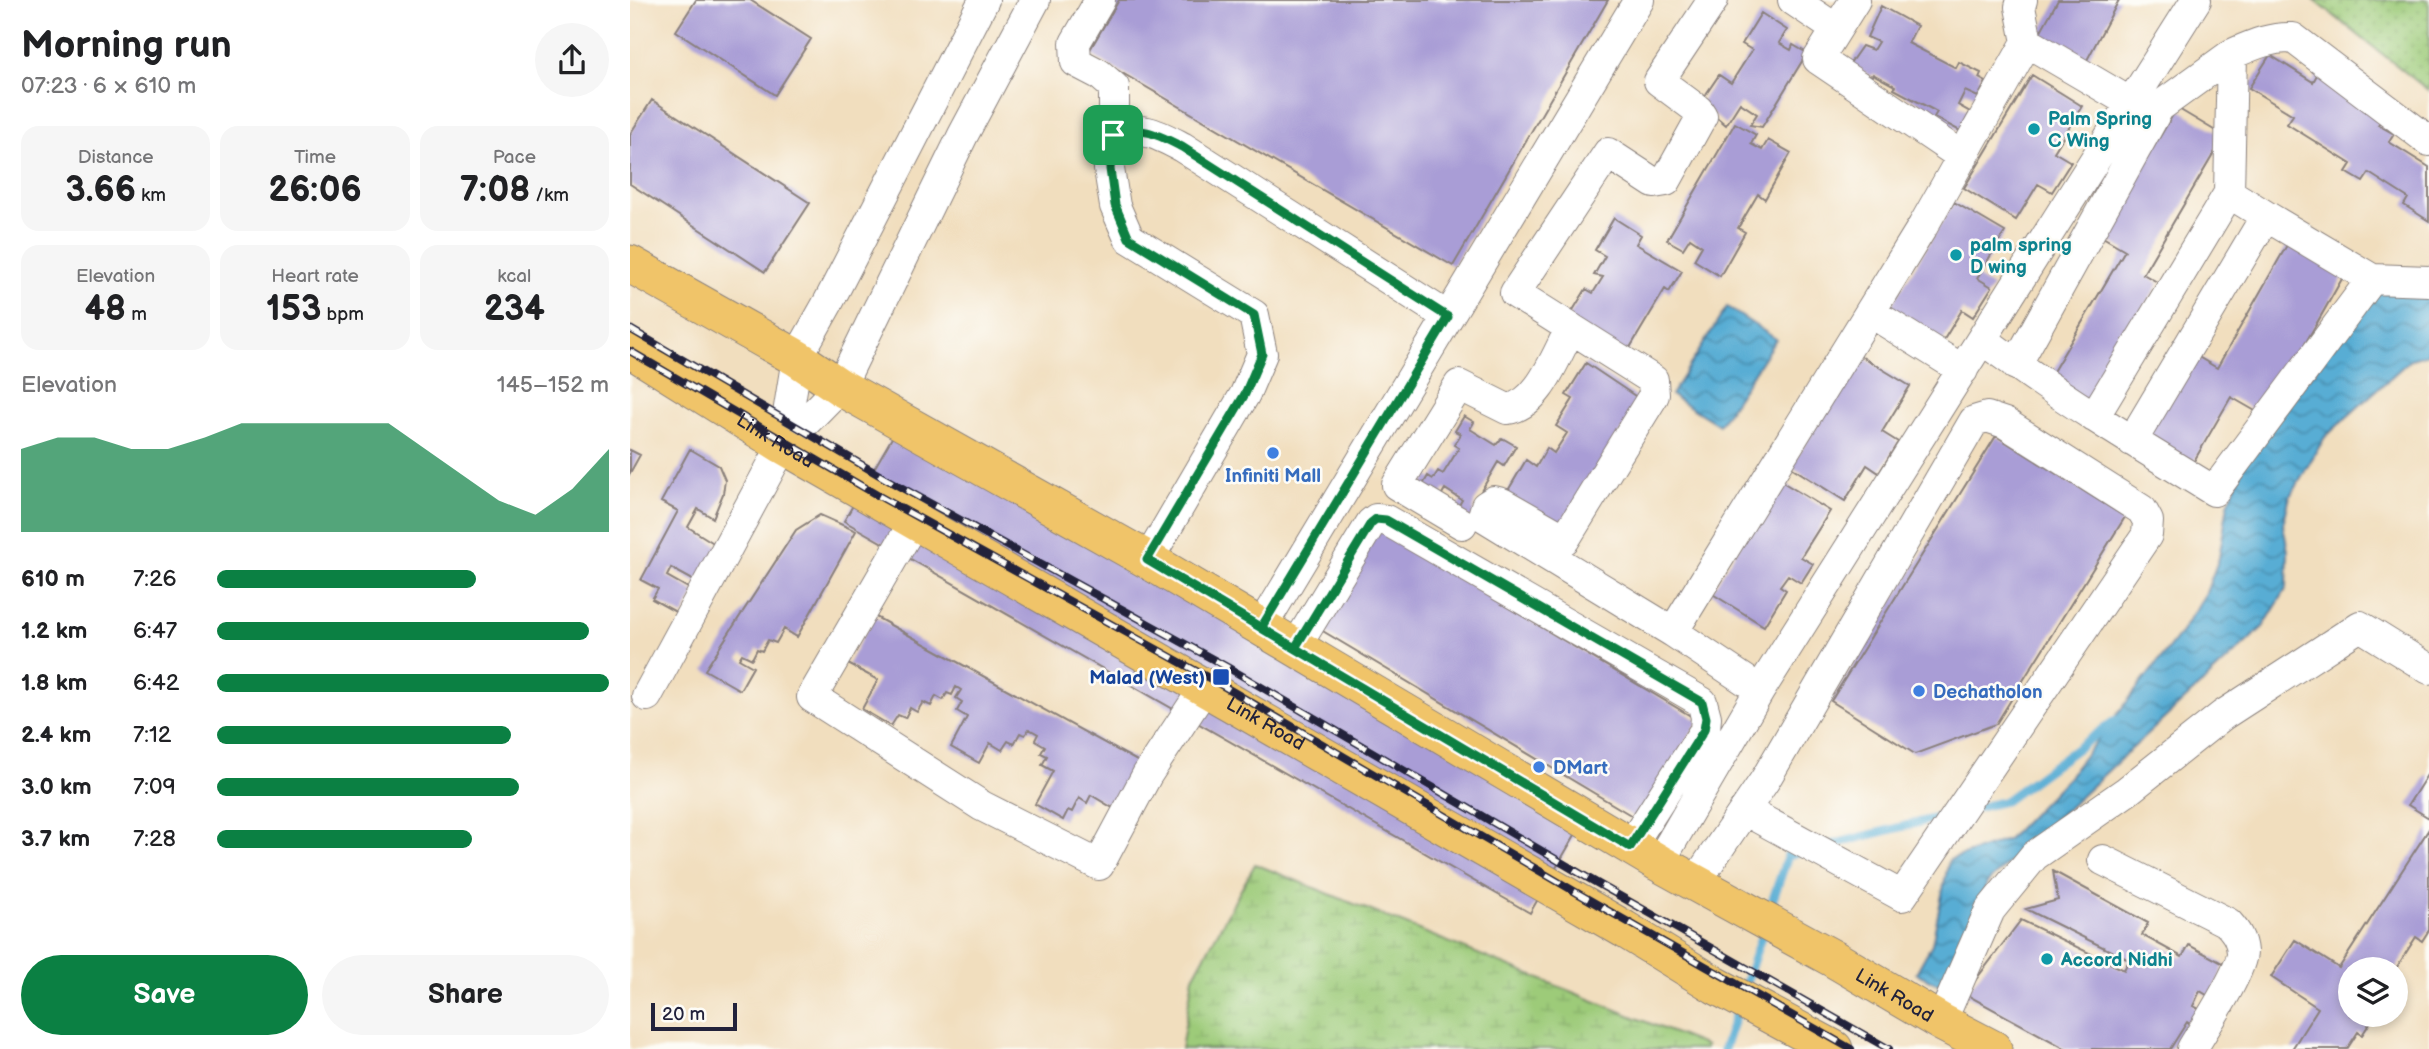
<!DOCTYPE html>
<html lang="en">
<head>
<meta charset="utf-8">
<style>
  body { margin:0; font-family:"Balsamiq Sans",sans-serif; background:#f6f6f6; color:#202124; height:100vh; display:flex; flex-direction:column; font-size:26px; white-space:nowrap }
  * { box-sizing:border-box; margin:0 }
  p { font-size:23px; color:#757577 }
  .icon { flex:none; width:38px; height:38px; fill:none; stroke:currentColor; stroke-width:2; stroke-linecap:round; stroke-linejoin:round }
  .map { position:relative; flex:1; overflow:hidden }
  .side { display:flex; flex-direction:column; background:#fff; width:630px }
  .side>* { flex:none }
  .tools { position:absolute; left:1708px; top:957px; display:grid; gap:14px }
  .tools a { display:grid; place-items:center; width:70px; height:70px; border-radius:50%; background:#fff; box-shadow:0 4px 10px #0003; font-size:35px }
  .scale { position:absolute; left:21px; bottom:18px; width:86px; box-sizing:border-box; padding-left:7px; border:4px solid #22223b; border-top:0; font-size:19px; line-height:24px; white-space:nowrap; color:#22223b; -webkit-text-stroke:5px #fdfcf7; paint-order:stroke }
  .pin { position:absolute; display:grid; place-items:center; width:60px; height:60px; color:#fff; margin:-30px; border-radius:14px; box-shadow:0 4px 10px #0006 }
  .round { display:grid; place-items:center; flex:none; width:74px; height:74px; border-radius:37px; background:#f6f6f6 }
  .summary { display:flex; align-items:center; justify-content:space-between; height:119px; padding:0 21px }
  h1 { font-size:38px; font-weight:800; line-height:52px }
  .metrics { display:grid; grid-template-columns:repeat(3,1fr); gap:10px; height:119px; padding:7px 21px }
  .metrics div { display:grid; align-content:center; border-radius:18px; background:#f6f6f6; text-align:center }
  .metrics b { font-size:35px; font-weight:800 }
  .metrics small { font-size:19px; font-weight:400 }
  .metrics p { font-size:19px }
  .chart { height:196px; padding:14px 21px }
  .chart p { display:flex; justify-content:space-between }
  .chart svg { width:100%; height:126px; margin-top:7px; fill:#0b8043; opacity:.7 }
  .action { display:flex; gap:14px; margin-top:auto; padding:14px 21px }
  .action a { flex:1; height:80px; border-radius:42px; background:#0b8043; color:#fff; font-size:28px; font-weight:800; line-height:80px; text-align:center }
  .action a+a { background:#f6f6f6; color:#202124 }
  ul { padding:0 21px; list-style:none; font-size:23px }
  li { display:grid; grid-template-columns:112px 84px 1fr; align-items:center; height:52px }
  li i { height:18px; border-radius:9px; background:#0b8043 }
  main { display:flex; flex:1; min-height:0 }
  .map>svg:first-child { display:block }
</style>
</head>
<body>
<main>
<section class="side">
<div class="summary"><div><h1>Morning run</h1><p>07:23 · 6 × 610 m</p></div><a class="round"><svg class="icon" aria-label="share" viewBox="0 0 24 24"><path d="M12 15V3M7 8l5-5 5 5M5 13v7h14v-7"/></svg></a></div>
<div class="metrics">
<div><p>Distance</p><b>3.66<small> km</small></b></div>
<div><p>Time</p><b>26:06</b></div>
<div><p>Pace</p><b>7:08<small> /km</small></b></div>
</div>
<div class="metrics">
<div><p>Elevation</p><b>48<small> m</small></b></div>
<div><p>Heart rate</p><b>153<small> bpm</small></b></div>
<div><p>kcal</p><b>234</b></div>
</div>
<div class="chart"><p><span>Elevation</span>145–152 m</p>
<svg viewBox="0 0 160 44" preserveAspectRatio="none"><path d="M0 44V15L10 11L20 11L30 15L40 15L50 11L60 6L70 6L80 6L90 6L100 6L110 15L120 24L130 33L140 38L150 29L160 15V44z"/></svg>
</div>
<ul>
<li><b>610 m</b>7:26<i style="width:66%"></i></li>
<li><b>1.2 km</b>6:47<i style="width:95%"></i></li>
<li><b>1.8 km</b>6:42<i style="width:100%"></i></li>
<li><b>2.4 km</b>7:12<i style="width:75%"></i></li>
<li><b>3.0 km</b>7:09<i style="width:77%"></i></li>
<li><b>3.7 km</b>7:28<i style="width:65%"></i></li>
</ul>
<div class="action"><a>Save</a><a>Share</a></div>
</section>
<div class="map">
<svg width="1799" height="1049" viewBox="0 0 1799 1049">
  <defs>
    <pattern id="wetland-marsh" width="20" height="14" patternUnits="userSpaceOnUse" patternTransform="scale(1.75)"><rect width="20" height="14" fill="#9dcb79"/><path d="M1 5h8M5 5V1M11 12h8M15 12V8" fill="none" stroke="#87ae6a"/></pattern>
    <pattern id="park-dots" width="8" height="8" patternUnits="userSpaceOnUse" patternTransform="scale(1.75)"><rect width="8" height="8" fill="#9dcb79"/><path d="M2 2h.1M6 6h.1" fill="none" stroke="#87ae6a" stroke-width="1.8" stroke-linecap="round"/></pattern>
    <pattern id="water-waves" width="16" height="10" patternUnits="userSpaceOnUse" patternTransform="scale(1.75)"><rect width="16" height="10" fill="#58add4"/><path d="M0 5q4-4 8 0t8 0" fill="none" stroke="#488cad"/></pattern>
  </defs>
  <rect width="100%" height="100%" fill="#fdfcf7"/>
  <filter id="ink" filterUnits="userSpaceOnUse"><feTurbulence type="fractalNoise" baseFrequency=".0143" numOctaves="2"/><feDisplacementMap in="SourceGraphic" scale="14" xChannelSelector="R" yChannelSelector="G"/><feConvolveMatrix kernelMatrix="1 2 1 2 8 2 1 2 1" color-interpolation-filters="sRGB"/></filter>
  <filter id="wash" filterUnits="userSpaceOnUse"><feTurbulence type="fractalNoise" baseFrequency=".00686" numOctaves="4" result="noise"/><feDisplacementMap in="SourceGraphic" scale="28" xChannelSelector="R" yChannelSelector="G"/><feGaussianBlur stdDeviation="1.57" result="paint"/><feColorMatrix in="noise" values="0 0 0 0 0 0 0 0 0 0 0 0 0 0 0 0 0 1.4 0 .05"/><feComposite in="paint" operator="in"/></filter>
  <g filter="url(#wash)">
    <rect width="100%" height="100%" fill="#f1debe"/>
    <path fill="url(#wetland-marsh)" stroke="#60765a" stroke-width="2" d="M 625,864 L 1076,1046 L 1075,1049 L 551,1049 L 563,977 Z"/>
    <path fill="url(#park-dots)" stroke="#60765a" stroke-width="2" d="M 1684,0 L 1799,0 L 1799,91 Z"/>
    <path fill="url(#water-waves)" stroke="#3d6888" stroke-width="2" d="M 1799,273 L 1799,354 L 1781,359 L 1695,437 L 1660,496 L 1653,525 L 1658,551 L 1657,588 L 1633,627 L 1357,883 L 1314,987 L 1286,973 L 1302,944 L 1319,860 L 1377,840 L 1439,776 L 1549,635 L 1576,593 L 1589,558 L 1598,504 L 1621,449 L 1739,302 L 1766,279 Z
      M 1097,307 L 1146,339 L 1089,425 L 1041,395 Z"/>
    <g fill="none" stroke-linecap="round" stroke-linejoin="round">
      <path stroke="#58add4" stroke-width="9" d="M 1338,810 L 1375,801 L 1486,720
        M 1196,846 L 1318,815
        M 1138,914 L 1158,855 L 1172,852
        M 1113,991 L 1133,931
        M 1094,1049 L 1108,1007"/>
    </g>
    <g id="blocks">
      <path fill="#a99dd6" d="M 66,0 L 120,0 L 181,39 L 145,95 L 46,31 Z
        M 489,0 L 978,0 L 823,266 L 458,53 Z
        M 1428,0 L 1489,0 L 1456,62 L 1408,36 Z
        M 1251,6 L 1287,26 L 1278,43 L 1326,68 L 1329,62 L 1351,73 L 1349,78 L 1356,82 L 1348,97 L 1335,91 L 1328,105 L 1340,112 L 1330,131 L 1304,117 L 1307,112 L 1264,89 L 1265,86 L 1243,74 L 1242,76 L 1218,66 L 1232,46 L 1243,50 L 1248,42 L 1237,37 Z
        M 1131,13 L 1157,30 L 1149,43 L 1161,50 L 1163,45 L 1177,53 L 1132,127 L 1120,125 L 1127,114 L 1110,103 L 1096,125 L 1070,103 L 1089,75 L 1101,83 L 1122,50 L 1112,44 Z
        M 1640,55 L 1683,82 L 1688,73 L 1755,114 L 1748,125 L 1764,134 L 1759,142 L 1799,167 L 1799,221 L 1774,205 L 1778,198 L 1739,173 L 1733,182 L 1716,172 L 1721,164 L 1657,124 L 1663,115 L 1619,88 Z
        M 1402,75 L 1452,106 L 1424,152 L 1441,162 L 1422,192 L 1408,184 L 1386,220 L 1334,188 Z
        M 22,100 L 180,203 L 135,272 L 0,184 L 0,134 Z
        M 1547,108 L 1594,136 L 1513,274 L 1529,283 L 1458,403 L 1418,380 L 1495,250 L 1471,236 Z
        M 1105,123 L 1126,135 L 1121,144 L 1132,150 L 1138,140 L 1161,153 L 1135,199 L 1128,194 L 1108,228 L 1115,232 L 1090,276 L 1064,260 L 1072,246 L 1060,238 L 1053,249 L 1037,240 Z
        M 1324,202 L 1375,232 L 1347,278 L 1362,287 L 1343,317 L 1332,310 L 1310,346 L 1257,313 Z
        M 984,218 L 1011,235 L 1006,244 L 1052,271 L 1039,292 L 1035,289 L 995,356 L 937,320 L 956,289 L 963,293 L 973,277 L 964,275 L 975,256 L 965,250 Z
        M 1661,238 L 1717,270 L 1634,416 L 1601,397 L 1560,468 L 1509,439 L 1558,351 L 1587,368 Z
        M 1229,355 L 1280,386 L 1252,432 L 1268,442 L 1249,473 L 1237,465 L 1215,501 L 1161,467 Z
        M 956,363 L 1011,400 L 932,527 L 876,494 L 896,460 L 906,467 L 917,448 L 924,453 L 937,433 L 926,426 L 943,399 L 936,395 Z
        M 834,416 L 844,422 L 840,429 L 866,445 L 872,438 L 886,446 L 874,466 L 868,462 L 844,503 L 843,520 L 826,510 L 832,500 L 815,489 L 809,499 L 791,488 L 798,476 L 803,479 L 808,471 L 813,474 L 829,448 L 824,445 L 831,434 L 825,431 Z
        M 271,422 L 957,814 L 900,913 L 214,521 Z
        M 1366,436 L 1495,517 L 1366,724 L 1285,754 L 1201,701 Z
        M 60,449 L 89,466 L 95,480 L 93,494 L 83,518 L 68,509 L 58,527 L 90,547 L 70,584 L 41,568 L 37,576 L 65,592 L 53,616 L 22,599 L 28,589 L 11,580 L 48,511 L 31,502 Z
        M 0,450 L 10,455 L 0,473 Z
        M 1149,480 L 1200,511 L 1171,557 L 1183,564 L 1171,583 L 1158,575 L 1150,586 L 1156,590 L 1134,626 L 1081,593 Z
        M 190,515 L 226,531 L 167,637 L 154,629 L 146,643 L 138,640 L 132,651 L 127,649 L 122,659 L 112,654 L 109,659 L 123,667 L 110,690 L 75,670 L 166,530 Z
        M 745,528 L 1069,721 L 1009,820 L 686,627 Z
        M 244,616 L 509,762 L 483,808 L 461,795 L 457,803 L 449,798 L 442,812 L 438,810 L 433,820 L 405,804 L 423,771 L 412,765 L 417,756 L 411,753 L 415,746 L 405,740 L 408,734 L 399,729 L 395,735 L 390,733 L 384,744 L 378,741 L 372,750 L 360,743 L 349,763 L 321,747 L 337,717 L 327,711 L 332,702 L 326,698 L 331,690 L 326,687 L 322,695 L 317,693 L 313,700 L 306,696 L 301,706 L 293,702 L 287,712 L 280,708 L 275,718 L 268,715 L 261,726 L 232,709 L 248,680 L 218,664 Z
        M 1797,775 L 1799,776 L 1799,818 L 1778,805 Z
        M 1799,829 L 1799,930 L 1792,941 L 1786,937 L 1765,970 L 1720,970 L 1720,1015 L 1745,1015 L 1732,1035 L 1728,1032 L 1717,1049 L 1662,1049 L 1688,1008 L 1641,977 L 1665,940 L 1709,968 Z
        M 1423,871 L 1518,923 L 1512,935 L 1552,957 L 1559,945 L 1594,964 L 1582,998 L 1570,991 L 1563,1006 L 1571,1010 L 1562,1025 L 1557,1022 L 1540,1049 L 1436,1049 L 1335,994 L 1391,920 L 1494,970 L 1499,960 L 1396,909 L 1428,900 Z"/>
    </g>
  </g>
  <g filter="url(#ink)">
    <use href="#blocks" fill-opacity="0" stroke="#8a807c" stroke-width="2"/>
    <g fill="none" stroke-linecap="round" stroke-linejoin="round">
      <g stroke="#8a807c" stroke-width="32">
        <path id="minor" d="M 470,0 L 445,43 L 446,62 L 469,74 L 484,87 L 484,128 L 479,169 L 485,206 L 499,238 L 624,315 L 632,354 L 615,394 L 518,560
          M 1083,0 L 1029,81 L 1068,110 L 1072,116 L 1036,181 L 1024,183 L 978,153 L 885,293 L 1023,380 L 1024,395 L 935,539 L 872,503 L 864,501 L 856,506 L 853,516 L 1043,632 L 1130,690
          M 1163,0 L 1206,29
          M 1225,0 L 1188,59 L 1333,157
          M 1397,42 L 1501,103
          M 483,135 C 514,126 525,133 552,147 L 818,317
          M 1636,216 L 1599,193 L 1602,54 C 1623,45 1640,37 1663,38 L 1799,141
          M 1240,312 L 1333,370
          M 1352,339 C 1426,395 1505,443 1584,491 L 1742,279 L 1799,281
          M 1386,365 L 1529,107 L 1602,54
          M 1464,417 L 1599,193
          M 1502,441 L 1636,216 L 1742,279
          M 153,445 L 167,358 L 199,301 L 354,0
          M 285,520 L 182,697 L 352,806 L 469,865 L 517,775 L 575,687
          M 832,524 L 767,485 L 829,385 L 877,409 C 910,405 926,354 941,328
          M 631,628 L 1009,0
          M 1043,632 L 1293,226 L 1397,42 L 1390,7 L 1392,0
          M 665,648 L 741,523 L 746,519 L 756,520 L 1072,702 L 1076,717 L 1075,730 L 1000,847
          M 17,696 L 153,445 L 210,387 L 333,135 L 405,0
          M 1473,860 L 1598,923 C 1606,932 1611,939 1612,952 C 1612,971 1573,1030 1562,1049
          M 1029,863 L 1130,690 L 1566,0
          M 1065,883 L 1135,780 L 1344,421 L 1357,417 L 1375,423 L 1512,510 L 1518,521 L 1517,535 L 1272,896 L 1116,811
          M 1311,1022 L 1360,910 L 1404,856 L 1497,791 L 1593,715 L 1730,626 L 1799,669"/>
      </g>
      <g stroke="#8a807c" stroke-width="39">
        <g id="major">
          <path id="s1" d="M 0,264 L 167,358 L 210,387 L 518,560 L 1029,863 L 1204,959 L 1311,1022 L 1363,1049"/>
          <path id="s2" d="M 0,349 L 153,445 L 994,929 L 1085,985 L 1204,1049"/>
        </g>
      </g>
      <use href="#minor" stroke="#fff" stroke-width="30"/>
      <use href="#major" stroke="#f0c469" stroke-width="37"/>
      <g stroke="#22223b" stroke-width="8">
        <path id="rail" d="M 0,329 L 256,479 L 597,667 L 958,878 L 1259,1049
          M 0,351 L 247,495 L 588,683 L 949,894 L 1221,1049"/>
      </g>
      <use href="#rail" stroke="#fdfcf7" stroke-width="5" stroke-dasharray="16" stroke-linecap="butt"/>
    </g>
  </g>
  <g fill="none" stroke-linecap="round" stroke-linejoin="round" filter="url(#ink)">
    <g stroke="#fff" stroke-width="14">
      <path id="route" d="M 483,135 L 480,169 L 485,205 L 499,238 L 624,315 L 632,354 L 615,394 L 517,560 L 665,648 L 741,523 L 746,519 L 756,520 L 1072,702 L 1076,718 L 1074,730 L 1000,847 L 631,628 L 818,317 L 552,147 C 525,133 514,126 483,135"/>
    </g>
    <use href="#route" stroke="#0b8043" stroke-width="9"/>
  </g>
  <g fill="#0f9aa8" stroke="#fdfcf7" stroke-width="2.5">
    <circle cx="1404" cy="129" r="7"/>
    <circle cx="1326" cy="255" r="7"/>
    <circle cx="1417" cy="959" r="7"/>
  </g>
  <g fill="#3f7fe0" stroke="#fdfcf7" stroke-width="2.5">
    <circle cx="643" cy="453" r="7"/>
    <circle cx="1289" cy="691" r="7"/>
    <circle cx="909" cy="767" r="7"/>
  </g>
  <rect fill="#1a4fb4" stroke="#fdfcf7" stroke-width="2.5" x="582" y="668" width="18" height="18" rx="3.5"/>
  <g text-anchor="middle" stroke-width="5" stroke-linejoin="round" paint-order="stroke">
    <g font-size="19" font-weight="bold" fill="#0d838f" stroke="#fdfcf7" text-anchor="start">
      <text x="1418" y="125">Palm Spring<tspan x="1418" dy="22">C Wing</tspan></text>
      <text x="1340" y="251">palm spring<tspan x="1340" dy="22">D wing</tspan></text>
      <text x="1431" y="966">Accord Nidhi</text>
    </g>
    <g font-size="19" fill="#22223b" stroke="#fdfcf7">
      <text dy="7" stroke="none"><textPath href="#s2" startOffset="172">Link Road</textPath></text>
      <text dy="7" stroke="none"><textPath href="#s2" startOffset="738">Link Road</textPath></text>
      <text dy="7" stroke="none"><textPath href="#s1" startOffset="1461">Link Road</textPath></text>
    </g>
    <g font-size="19" font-weight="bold" fill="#366cbe" stroke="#fdfcf7" text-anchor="start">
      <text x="643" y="482" text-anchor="middle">Infiniti Mall</text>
      <text x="1303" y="698">Dechatholon</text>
      <text x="923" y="774">DMart</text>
    </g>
    <g font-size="19" font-weight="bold" fill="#164399" stroke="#fdfcf7" text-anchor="end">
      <text x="575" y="684">Malad (West)</text>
    </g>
  </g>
</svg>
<div class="tools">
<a><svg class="icon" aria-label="layers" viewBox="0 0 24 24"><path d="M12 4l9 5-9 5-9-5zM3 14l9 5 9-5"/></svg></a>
</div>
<div class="scale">20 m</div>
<div class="pin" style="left:483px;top:135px;background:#1e9e55"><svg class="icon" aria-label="arrive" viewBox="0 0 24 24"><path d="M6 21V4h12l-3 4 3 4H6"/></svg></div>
</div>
</main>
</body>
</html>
